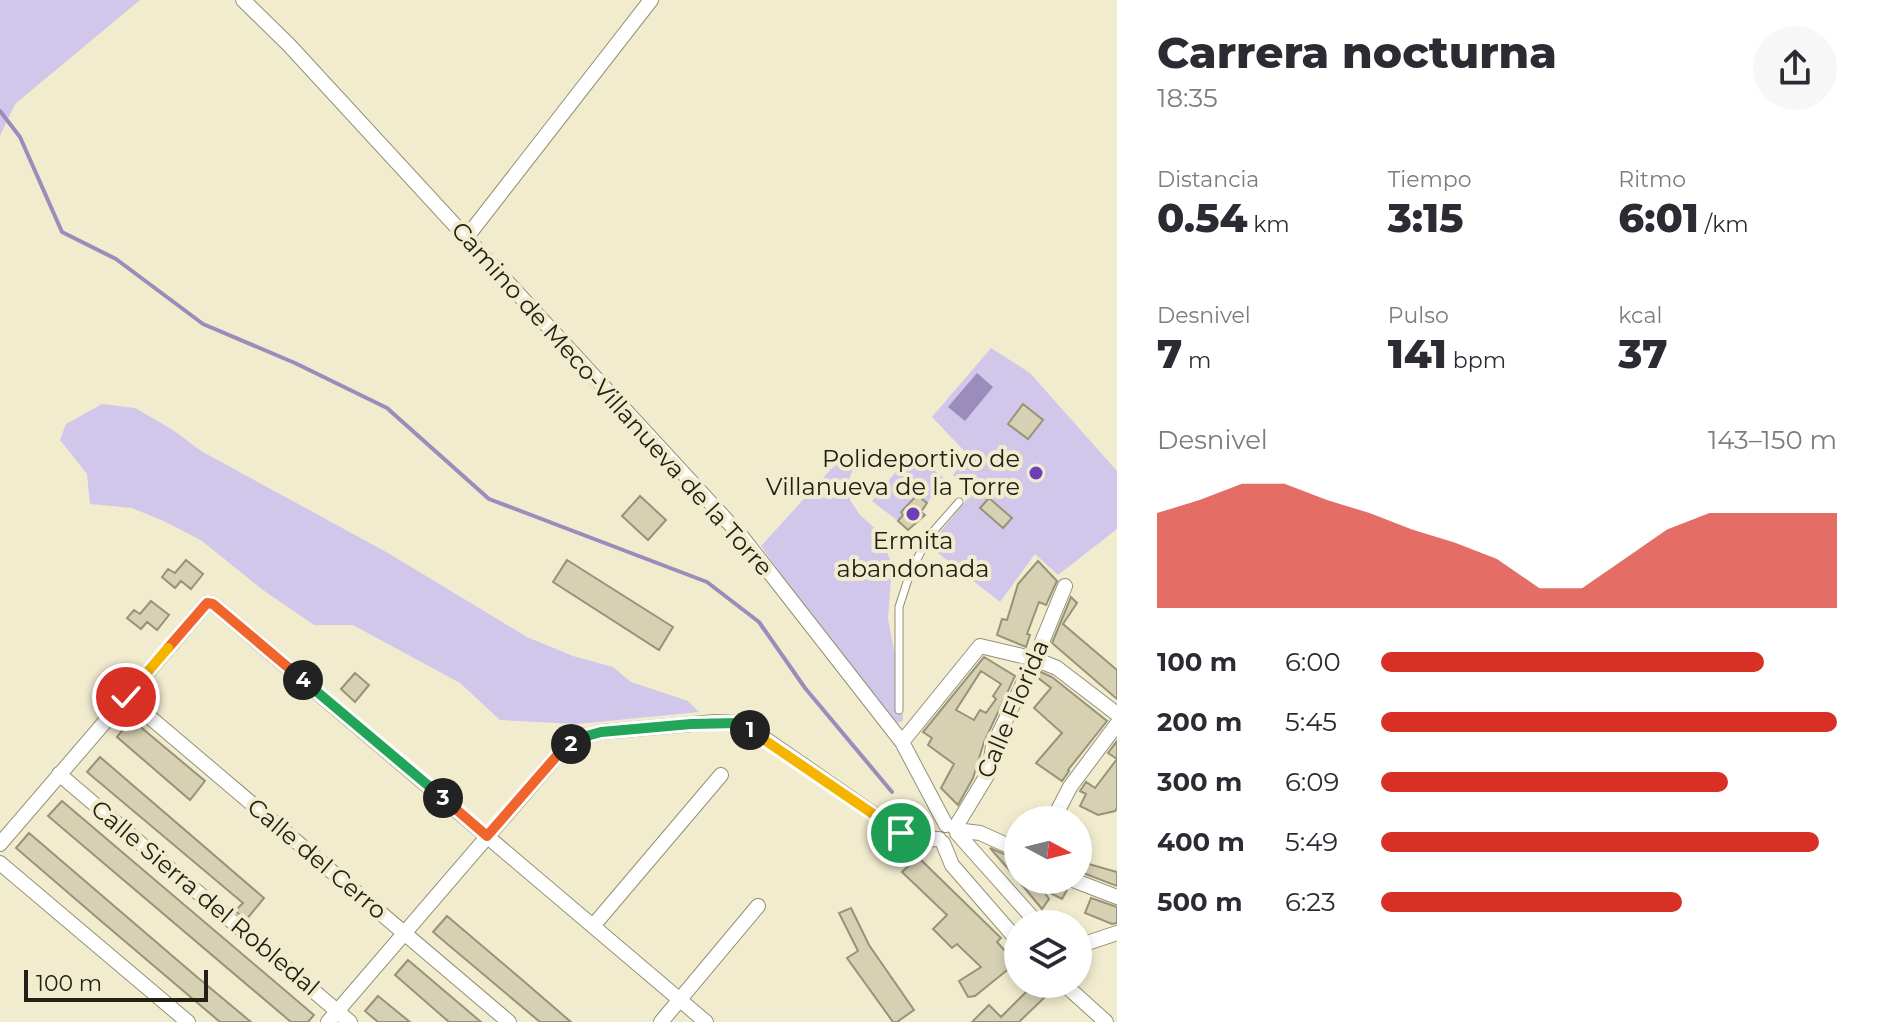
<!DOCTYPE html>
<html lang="es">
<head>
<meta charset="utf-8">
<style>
  body { margin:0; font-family:Montserrat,sans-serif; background:#f7f7f7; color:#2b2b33; height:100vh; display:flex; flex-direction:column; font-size:30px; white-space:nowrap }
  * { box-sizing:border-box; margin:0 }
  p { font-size:26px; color:#7c7c81 }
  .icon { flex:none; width:44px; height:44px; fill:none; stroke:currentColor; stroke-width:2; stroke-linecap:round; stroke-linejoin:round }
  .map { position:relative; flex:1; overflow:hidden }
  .drawer { display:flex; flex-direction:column; background:#fff; width:760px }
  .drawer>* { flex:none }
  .needle { width:52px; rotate:97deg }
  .fabs { position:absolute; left:1004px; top:806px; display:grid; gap:16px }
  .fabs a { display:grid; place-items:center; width:88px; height:88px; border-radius:50%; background:#fff; box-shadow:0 4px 12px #0003; font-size:40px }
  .scale { position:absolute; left:24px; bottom:20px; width:184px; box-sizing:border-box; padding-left:8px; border:4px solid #222015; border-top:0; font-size:22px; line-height:28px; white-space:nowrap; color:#222015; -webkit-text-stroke:6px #f2eccf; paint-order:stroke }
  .pin { position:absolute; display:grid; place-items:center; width:68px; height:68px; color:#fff; margin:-34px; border:4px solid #fff; border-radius:50%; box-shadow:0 2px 8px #0007 }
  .km { position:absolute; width:40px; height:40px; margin:-20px; border-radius:50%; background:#222; color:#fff; font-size:22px; line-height:40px; text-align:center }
  .round { display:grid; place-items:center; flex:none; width:84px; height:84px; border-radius:42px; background:#f7f7f7 }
  .overview { display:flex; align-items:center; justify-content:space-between; height:136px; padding:0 40px }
  h1 { font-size:44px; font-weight:800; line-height:60px }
  .metrics { display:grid; grid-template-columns:repeat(3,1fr); gap:12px; height:136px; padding:8px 40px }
  .metrics div { display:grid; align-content:center }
  .metrics b { font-size:40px; font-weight:800 }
  .metrics small { font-size:22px; font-weight:400 }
  .metrics p { font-size:22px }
  .chart { height:224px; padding:16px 40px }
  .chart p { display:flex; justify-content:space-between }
  .chart svg { width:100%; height:144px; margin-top:8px; fill:#d93025; opacity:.7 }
  ul { padding:0 40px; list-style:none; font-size:26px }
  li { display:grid; grid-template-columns:128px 96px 1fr; align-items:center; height:60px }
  li i { height:20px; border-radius:10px; background:#d93025 }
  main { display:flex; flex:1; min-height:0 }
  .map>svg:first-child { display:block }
</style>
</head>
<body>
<main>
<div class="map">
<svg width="1117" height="1022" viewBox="0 0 1117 1022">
  <rect width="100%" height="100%" fill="#f2eccf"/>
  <path fill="#d1c7ea" d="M 0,0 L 140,0 L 15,104 L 0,136 Z
    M 991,348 L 1030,373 L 1117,471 L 1117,529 L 1058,575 L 1035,554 L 1000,602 L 929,546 L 967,499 L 969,491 L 953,475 L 968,455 L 932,417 Z
    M 102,404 L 135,408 L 173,430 L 201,451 L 388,553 L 527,637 L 573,656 L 613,667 L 631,682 L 688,701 L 699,712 L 577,724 L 500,720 L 460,683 L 353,625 L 314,625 L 263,590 L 202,541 L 166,522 L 132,508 L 90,504 L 87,474 L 60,440 L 66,424 Z
    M 912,452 L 945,479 L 927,503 L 917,495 L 910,504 L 908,503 L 898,521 L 872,501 Z
    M 845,459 L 854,466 L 849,480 L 850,500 L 860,515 L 877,530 L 892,564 L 888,619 L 901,686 L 903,721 L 888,726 L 761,546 L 831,469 Z"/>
  <path fill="#9a8cbb" d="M 977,373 L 993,387 L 965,421 L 948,407 Z"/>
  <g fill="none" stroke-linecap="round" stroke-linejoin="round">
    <path stroke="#9a8cbb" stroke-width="4" d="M 0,111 L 20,137 L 62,232 L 116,259 L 203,324 L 295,363 L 387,408 L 489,499 L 707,582 L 759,622 L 805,688 L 892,792"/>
  </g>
  <path fill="#d7d1b4" stroke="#989378" stroke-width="2" fill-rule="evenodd" d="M 1023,404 L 1043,420 L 1028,439 L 1008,424 Z
    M 917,495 L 927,503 L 921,512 L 925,515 L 908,530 L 898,521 L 903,515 L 901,512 Z
    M 640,496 L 666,520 L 648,540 L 622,516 Z
    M 989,498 L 1012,518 L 1003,528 L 980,508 Z
    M 186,560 L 203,574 L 191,589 L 181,581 L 175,588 L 162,577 L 168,569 L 175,573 Z
    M 567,560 L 673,627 L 659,650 L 553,582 Z
    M 1038,561 L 1057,581 L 1046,605 L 1039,602 L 1027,634 L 1030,635 L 1026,647 L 997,635 L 1002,619 L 1007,620 L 1018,584 Z
    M 1071,597 L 1077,603 L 1063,624 L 1117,670 L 1117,699 L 1052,643 Z
    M 151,601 L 169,615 L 157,630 L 147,622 L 141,629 L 127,618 L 134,610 L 140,614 Z
    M 984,657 L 1015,676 L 984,742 L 973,778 L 958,805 L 941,788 L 954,764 L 928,745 L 932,738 L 923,732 ZM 981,671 L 1001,684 L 993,696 L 996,699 L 986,713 L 980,710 L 974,720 L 956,710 Z
    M 1041,672 L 1052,677 L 1107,721 L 1068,770 L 1069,771 L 1062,781 L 1036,763 L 1062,733 L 1034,708 L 1051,688 L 1037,677 Z
    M 355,673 L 369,685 L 355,702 L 341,689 Z
    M 131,719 L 205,781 L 190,800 L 117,737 Z
    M 1117,741 L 1117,808 L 1115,811 L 1098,815 L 1080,806 L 1086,794 L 1080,791 L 1086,782 L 1095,788 L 1117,759 L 1108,753 Z
    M 100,757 L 264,898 L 246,920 L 235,911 L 243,903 L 87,772 Z
    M 62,801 L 314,1015 L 308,1022 L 291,1022 L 48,816 Z
    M 29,833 L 197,977 L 251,1022 L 220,1022 L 101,921 L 16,848 Z
    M 990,848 L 1018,860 L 1018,880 Z
    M 918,857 L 1001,938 L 997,942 L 1016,963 L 975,996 L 968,997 L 959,981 L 981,967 L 957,944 L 952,948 L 933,929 L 947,915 L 902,872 Z
    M 1078,861 L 1117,872 L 1117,886 L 1078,871 Z
    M 1018,880 L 1036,880 L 1049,899 L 1042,909 Z
    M 1050,880 L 1063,881 L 1068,888 L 1062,899 L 1046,891 Z
    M 1091,898 L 1117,907 L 1117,923 L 1112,924 L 1085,913 Z
    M 851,908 L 869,945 L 914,1010 L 897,1022 L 893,1022 L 847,958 L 858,951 L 839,913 Z
    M 447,916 L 520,978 L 571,1022 L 540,1022 L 433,932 Z
    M 408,960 L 481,1022 L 449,1022 L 395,975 Z
    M 1034,984 L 1045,997 L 1019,1022 L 972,1022 L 989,1005 L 1001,1017 Z
    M 378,996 L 410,1022 L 378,1022 L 365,1011 Z"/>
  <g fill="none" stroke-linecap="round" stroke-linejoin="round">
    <g stroke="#959075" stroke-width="9">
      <path id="lane" d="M 899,710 L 899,607 L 911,570 L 930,535 L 959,502"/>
    </g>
    <g stroke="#959075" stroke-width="16">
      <path id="street" d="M 243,0 L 289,45 L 742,537 L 902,742 L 946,825
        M 466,238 L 651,0
        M 126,697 L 509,1022
        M 902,742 L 980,646 L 1035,659 L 1057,668 L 1117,714
        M 59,774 L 350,1022
        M 1053,820 L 1070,787 L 1117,724
        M 955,828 L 989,772 L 993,746 L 1035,659 L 1065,586
        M 956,830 L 980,833 L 1018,850
        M 957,833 L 1038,924
        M 943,843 L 952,865 L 1018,941
        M 0,844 L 207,603 L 213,604 L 706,1022
        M 0,863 L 188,1022
        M 1073,880 L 1117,897
        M 593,926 L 721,775
        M 1078,946 L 1117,933
        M 1064,984 L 1106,1022
        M 328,1022 L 561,751 L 583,737 L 601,732 L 715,722 L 738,723 L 764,738 L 901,833 L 921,840 L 939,839
        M 661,1022 L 758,906"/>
    </g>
    <use href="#lane" stroke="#fff" stroke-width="7"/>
    <use href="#street" stroke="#fff" stroke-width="14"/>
  </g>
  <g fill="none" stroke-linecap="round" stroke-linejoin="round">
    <g stroke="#fff" stroke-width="16">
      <path id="split-1" d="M 750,730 L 901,833"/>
    </g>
    <g stroke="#fff" stroke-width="16">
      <path id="split-2" d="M 571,744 L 583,737 L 601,732 L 691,724 L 738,723 L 750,730"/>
    </g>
    <g stroke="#fff" stroke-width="16">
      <path id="split-3" d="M 443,798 L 487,836 L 561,751 L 571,744"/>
    </g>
    <g stroke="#fff" stroke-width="16">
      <path id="split-4" d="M 303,680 L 443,798"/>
    </g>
    <g stroke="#fff" stroke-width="16">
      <path id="split-5" d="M 168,648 L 207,603 L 213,604 L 303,680"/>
    </g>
    <g stroke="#fff" stroke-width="16">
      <path id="split-6" d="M 126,697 L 168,648"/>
    </g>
    <use href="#split-1" stroke="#f5b400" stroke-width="10"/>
    <use href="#split-2" stroke="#22a559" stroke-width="10"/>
    <use href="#split-3" stroke="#f0652b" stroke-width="10"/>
    <use href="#split-4" stroke="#22a559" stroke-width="10"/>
    <use href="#split-5" stroke="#f0652b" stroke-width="10"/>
    <use href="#split-6" stroke="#f5b400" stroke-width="10"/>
  </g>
  <g fill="#6e3eb6" stroke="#f2eccf" stroke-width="3">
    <circle cx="1036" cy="473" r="8"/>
    <circle cx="913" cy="514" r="8"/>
  </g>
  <g text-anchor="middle" stroke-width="8" stroke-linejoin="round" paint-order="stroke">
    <g font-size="24" fill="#222015" stroke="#f2eccf">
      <text transform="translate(612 399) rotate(48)" y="8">Camino de Meco-Villanueva de la Torre</text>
      <text transform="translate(1013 709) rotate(-67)" y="8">Calle Florida</text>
      <text transform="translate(317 859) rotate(40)" y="8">Calle del Cerro</text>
      <text transform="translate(205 898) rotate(40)" y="8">Calle Sierra del Robledal</text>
    </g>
    <g font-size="24" fill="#222015" stroke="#f2eccf" text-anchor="end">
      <text x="1020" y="467">Polideportivo de<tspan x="1020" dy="28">Villanueva de la Torre</tspan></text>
      <text x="913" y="549" text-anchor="middle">Ermita<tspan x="913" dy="28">abandonada</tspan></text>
    </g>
  </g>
</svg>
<div class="fabs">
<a><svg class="needle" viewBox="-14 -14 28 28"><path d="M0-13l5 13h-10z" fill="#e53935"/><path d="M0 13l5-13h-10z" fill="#7c7c81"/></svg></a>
<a><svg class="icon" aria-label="layers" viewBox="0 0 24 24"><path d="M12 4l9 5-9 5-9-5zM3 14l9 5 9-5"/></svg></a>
</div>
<div class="scale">100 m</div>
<div class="pin" style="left:901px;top:833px;background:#1e9e55"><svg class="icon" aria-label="arrive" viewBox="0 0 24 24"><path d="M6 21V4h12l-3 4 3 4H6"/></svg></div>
<div class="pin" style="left:126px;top:697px;background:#d93025"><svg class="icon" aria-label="check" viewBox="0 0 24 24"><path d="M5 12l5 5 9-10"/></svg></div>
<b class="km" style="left:750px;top:730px">1</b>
<b class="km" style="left:571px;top:744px">2</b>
<b class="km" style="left:443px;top:798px">3</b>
<b class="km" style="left:303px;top:680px">4</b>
</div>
<section class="drawer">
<div class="overview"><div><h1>Carrera nocturna</h1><p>18:35</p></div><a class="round"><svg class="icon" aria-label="share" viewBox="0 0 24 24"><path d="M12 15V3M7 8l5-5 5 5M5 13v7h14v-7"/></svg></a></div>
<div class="metrics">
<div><p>Distancia</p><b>0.54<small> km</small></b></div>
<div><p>Tiempo</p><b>3:15</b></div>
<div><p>Ritmo</p><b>6:01<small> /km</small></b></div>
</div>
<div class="metrics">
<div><p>Desnivel</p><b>7<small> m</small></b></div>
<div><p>Pulso</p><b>141<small> bpm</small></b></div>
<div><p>kcal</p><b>37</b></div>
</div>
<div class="chart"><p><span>Desnivel</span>143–150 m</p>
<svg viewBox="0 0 160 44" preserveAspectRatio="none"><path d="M0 44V15L10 11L20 6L30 6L40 11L50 15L60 20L70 24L80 29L90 38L100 38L110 29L120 20L130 15L140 15L150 15L160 15V44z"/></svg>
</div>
<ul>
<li><b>100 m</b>6:00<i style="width:84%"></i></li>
<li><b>200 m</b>5:45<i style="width:100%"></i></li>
<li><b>300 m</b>6:09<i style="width:76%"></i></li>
<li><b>400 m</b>5:49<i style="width:96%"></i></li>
<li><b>500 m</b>6:23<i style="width:66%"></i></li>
</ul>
</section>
</main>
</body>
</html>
